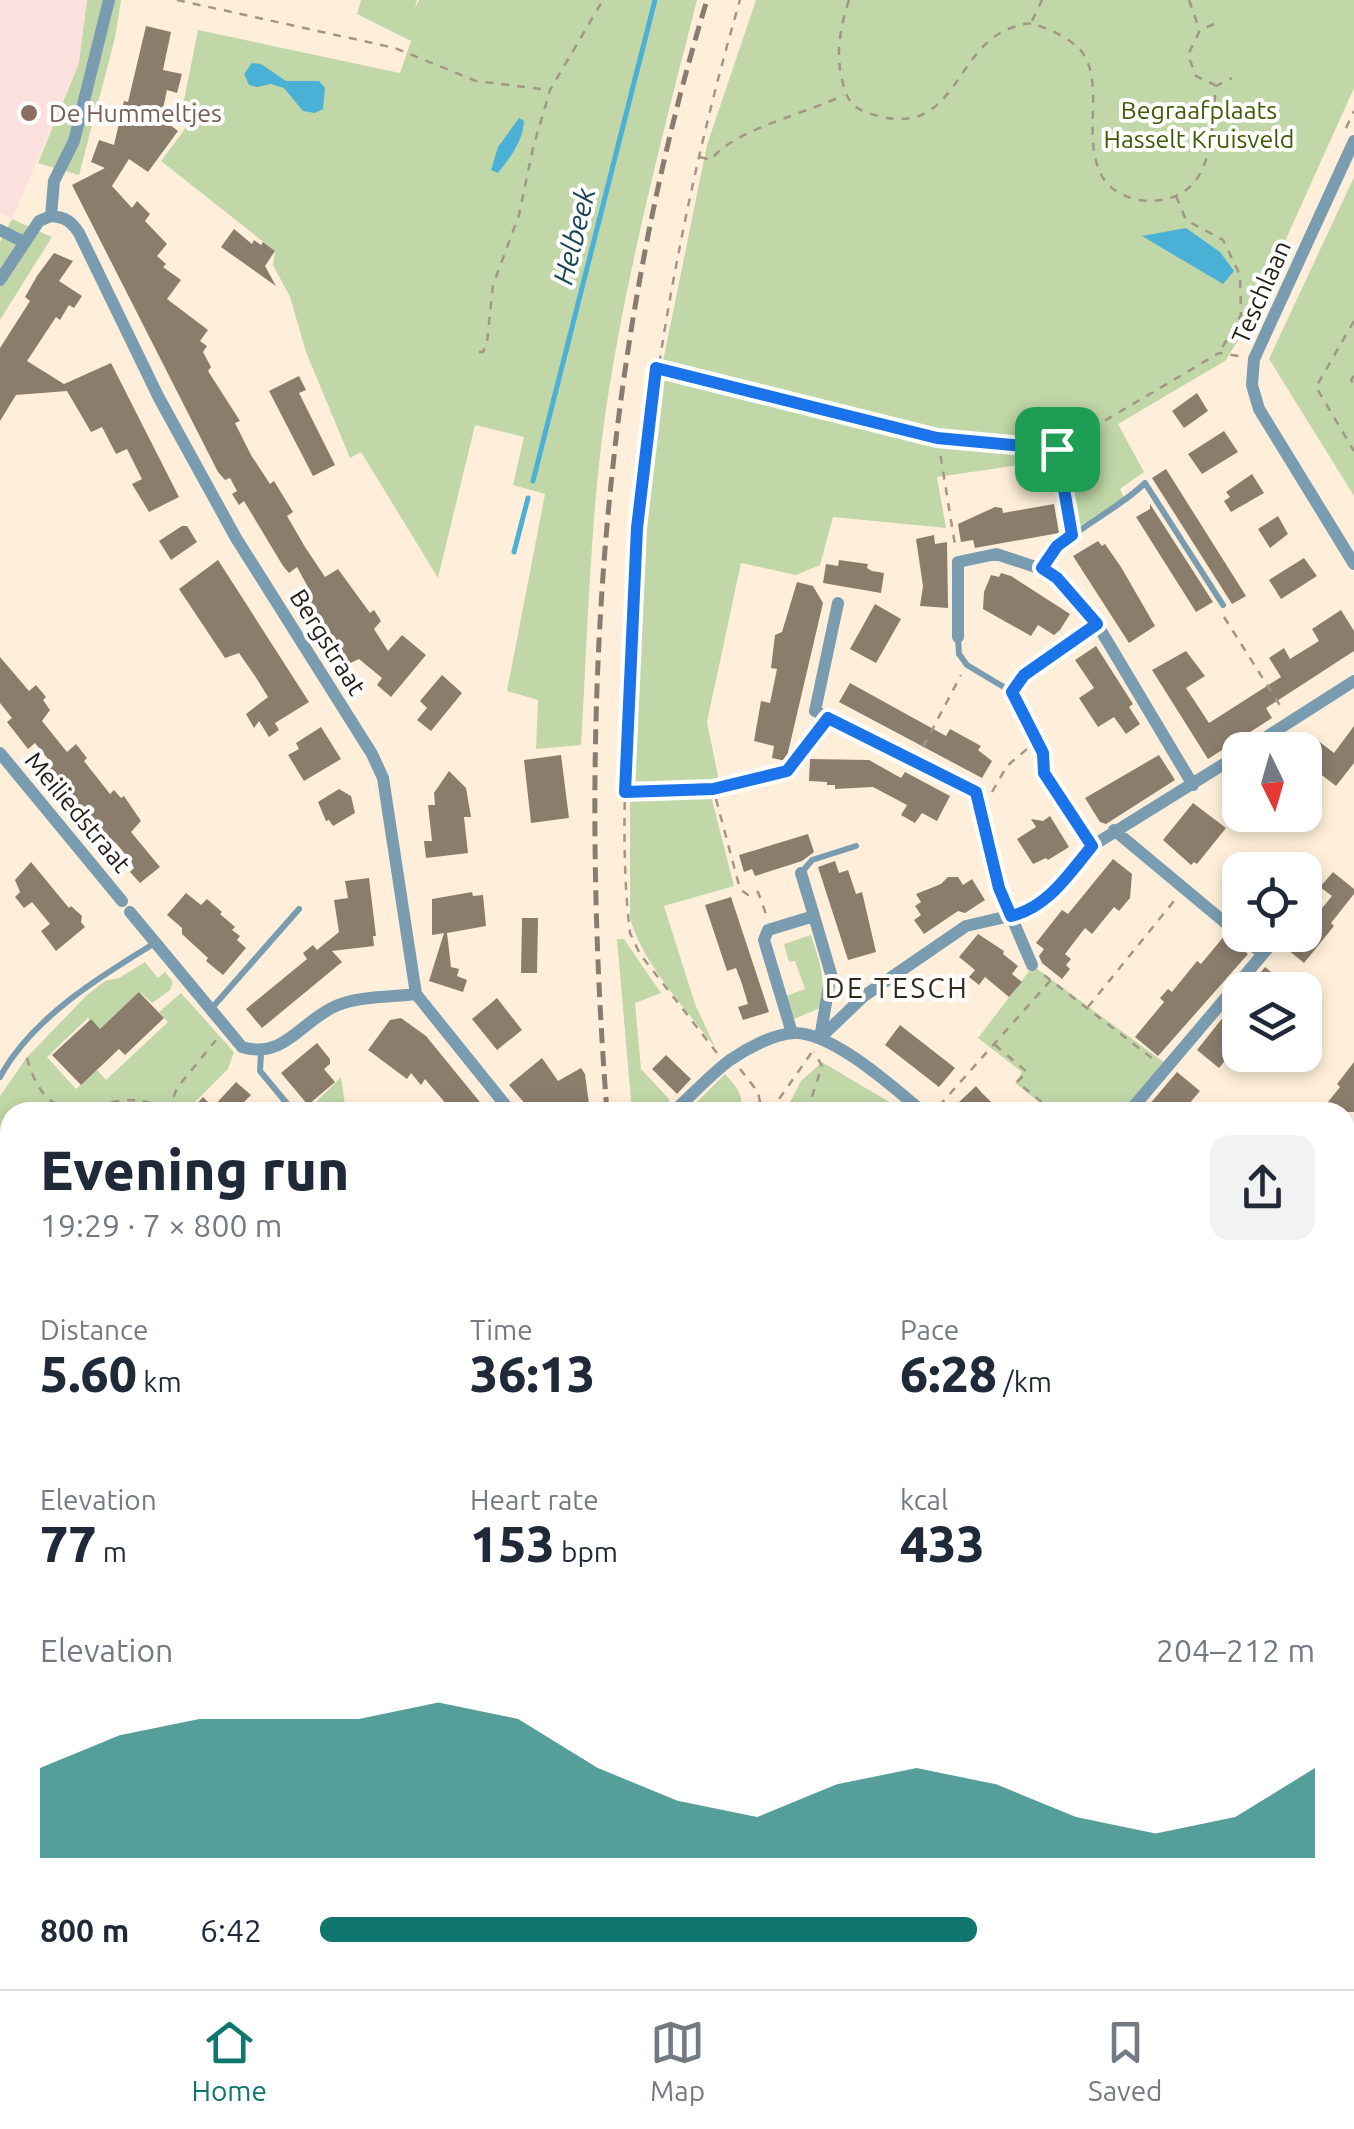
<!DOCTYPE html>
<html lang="en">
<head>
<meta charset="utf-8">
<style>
  body { margin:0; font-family:Ubuntu,sans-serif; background:#f2f2f3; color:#1f2937; height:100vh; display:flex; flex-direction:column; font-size:38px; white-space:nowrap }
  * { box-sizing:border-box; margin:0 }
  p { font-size:32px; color:#747a83 }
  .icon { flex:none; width:55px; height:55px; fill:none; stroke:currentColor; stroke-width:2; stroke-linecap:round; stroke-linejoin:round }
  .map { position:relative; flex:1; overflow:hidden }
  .details { position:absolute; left:0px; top:1102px; width:1355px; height:888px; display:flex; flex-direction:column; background:#fff; border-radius:30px 30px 0 0; box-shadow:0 5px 15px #0003 }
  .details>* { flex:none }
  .needle { width:65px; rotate:175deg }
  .tools { position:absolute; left:1222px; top:732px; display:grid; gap:20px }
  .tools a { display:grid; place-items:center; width:100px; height:100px; border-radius:20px; background:#fff; box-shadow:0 5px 15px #0003; font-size:50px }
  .pin { position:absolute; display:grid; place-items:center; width:85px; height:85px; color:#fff; margin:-42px; border-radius:20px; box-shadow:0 5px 15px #0006 }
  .round { display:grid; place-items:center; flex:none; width:105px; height:105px; border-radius:20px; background:#f2f2f3 }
  .summary { display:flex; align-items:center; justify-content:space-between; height:170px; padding:0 40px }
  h1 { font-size:55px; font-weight:800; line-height:75px }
  .stats { display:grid; grid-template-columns:repeat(3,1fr); gap:15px; height:170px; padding:10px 40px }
  .stats div { display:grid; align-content:center }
  .stats b { font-size:50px; font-weight:800 }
  .stats small { font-size:28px; font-weight:400 }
  .stats p { font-size:28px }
  .chart { height:280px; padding:20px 40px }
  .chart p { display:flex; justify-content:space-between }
  .chart svg { width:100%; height:180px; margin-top:10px; fill:#0f766e; opacity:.7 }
  ul { padding:0 40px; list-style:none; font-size:32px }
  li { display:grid; grid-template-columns:160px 120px 1fr; align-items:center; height:75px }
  li i { height:25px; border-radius:12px; background:#0f766e }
  .tabs { display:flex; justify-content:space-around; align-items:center; height:140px; border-top:2px solid #e0e1e3; background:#fff; font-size:28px; color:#747a83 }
  .tabs a { display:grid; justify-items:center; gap:5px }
  .tabs .current { color:#0f766e }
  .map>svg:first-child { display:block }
</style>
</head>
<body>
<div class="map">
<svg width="1354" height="1989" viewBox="0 0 1354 1989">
  <rect width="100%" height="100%" fill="#ffefda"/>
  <path fill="#fbe0dd" d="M 0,0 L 87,0 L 79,63 L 12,219 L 0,213 Z"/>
  <path fill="#c1d7a7" d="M 87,0 L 121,0 L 115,38 L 79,175 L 38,163 L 79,63 Z
    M 361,0 L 417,0 L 415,8 L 419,0 L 697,0 C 663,133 628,266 607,402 C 590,515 588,631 581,745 L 536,749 L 538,700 L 507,691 L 545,494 L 513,485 L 524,437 L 475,425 L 438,578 L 361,452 L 350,458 L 306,352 L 290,297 L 273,265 L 275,251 L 161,161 L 188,125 L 176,114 L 184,100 L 198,30 L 400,73 L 411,41 L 357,14 Z
    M 756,0 L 1354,0 L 1354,88 L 1246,328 L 1225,361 L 1118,424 L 1144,472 L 1120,489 L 1124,498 L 1073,530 L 1062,459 L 937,477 L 946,528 L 833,517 L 820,565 L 796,575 L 741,563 L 707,722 L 719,781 L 708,784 L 734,886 L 664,906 L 695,1004 L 716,1049 C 686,1008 644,967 630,918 L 630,763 L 636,622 L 639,615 L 653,428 L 660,376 L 707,145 Z
    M 1354,177 L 1354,496 L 1269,359 Z
    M 12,219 L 52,237 L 0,320 L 0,242 Z
    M 811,935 C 819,960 827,981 820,1008 L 794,1019 L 786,996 L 805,989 L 795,961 L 789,962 L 784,944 Z
    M 617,939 L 624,939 L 661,993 L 635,1003 L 641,1069 L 670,1100 L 657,1112 L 632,1112 Z
    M 145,962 L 158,978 L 165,972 L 173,982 L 170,990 L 152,1003 L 140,992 L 100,1029 L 88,1018 L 47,1057 L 76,1089 L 97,1070 L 106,1080 L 168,1022 L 159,1012 L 181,993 L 234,1052 L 228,1069 L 185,1112 L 10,1112 L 10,1361 L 0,1359 L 0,1096 L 27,1057 L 87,995 L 105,981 L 119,978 Z
    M 1033,966 L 1165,1063 L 1122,1112 L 1052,1112 L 1015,1083 L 1022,1072 L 978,1038 Z
    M 822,1062 L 906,1112 L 785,1112 L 801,1081 Z
    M 725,1074 C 737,1087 744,1095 741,1112 L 687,1112 Z
    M 341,1077 L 346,1112 L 306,1112 Z"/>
  <path fill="#4bb0d5" d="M 252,63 L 261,64 L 286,81 L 319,81 L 325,88 L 323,109 L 315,113 L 303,111 L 284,88 L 271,84 L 257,87 L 249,85 L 244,74 Z
    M 519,118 L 524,121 C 523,141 510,158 498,173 L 491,170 L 498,147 Z
    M 1186,228 L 1220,252 L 1234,271 L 1223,284 L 1142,236 Z"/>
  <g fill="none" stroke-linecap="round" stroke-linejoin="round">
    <path stroke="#4bb0d5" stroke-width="5" d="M 533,481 L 655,0
      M 514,552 L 528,498"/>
  </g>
  <path fill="#8b7d6b" d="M 146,26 L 171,32 L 163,70 L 182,74 L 177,93 L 167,90 L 161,118 L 178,131 L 148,172 L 129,159 L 112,186 L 132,208 L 137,201 L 150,214 L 145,221 L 167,244 L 157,256 L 166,264 L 163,267 L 181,280 L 167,299 L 208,330 L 200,341 L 207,346 L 203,352 L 211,367 L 208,371 L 240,421 L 235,423 L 251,455 L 270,484 L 274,481 L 293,512 L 287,516 L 305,547 L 325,577 L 338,569 L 370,613 L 374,610 L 381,621 L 374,629 L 388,651 L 402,635 L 426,655 L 391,697 L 377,685 L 382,678 L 359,659 L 346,665 L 318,617 L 310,613 L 303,602 L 301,594 L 309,589 L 297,567 L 289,573 L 283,566 L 244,501 L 239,505 L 232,494 L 237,491 L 230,478 L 225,480 L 218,472 L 72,185 L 105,168 L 91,162 L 99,140 L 114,145 L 124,101 L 128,102 Z
    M 234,229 L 252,244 L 254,240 L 261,245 L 263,242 L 275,251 L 265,266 L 276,286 L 221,247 Z
    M 54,253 L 73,261 L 59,281 L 82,296 L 74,308 L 69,305 L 60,320 L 56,317 L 27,361 L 64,384 L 111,363 L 179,497 L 149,512 L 132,484 L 142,479 L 127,449 L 116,454 L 102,427 L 91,432 L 67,391 L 16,395 L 0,421 L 0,348 L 30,301 L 25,297 L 37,276 Z
    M 299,376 L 306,390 L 299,393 L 335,465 L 313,476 L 269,391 Z
    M 1197,393 L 1208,411 L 1184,428 L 1172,411 Z
    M 1224,431 L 1238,452 L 1202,474 L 1188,454 Z
    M 1166,469 L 1246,596 L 1232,604 L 1152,478 Z
    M 1252,474 L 1264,493 L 1231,512 L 1224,501 L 1230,497 L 1226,492 Z
    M 1054,504 L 1059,533 L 975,548 L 973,540 L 961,542 L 958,524 L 995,507 L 1002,508 L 1003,513 Z
    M 1150,504 L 1213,602 L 1196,612 L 1136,517 L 1150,509 Z
    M 1278,516 L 1288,534 L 1270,548 L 1258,529 Z
    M 182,526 L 187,526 L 197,542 L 171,560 L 159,541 Z
    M 934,535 L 935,544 L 947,542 L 948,608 L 920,606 L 923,586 L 916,539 Z
    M 1098,541 L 1102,546 L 1105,544 L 1121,567 L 1155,626 L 1129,643 L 1073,556 Z
    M 1304,558 L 1317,576 L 1281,599 L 1269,580 Z
    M 218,560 L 309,702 L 275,723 L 279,730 L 269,737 L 259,721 L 254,728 L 246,714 L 268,697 L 255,676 L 239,653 L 225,658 L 179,589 Z
    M 839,560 L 868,564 L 867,568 L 872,571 L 884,573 L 881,593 L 823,583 L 826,564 L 838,566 Z
    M 1001,573 L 1011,576 L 1070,614 L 1060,630 L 1054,635 L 1038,625 L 1031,636 L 983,609 L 984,592 L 991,575 L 999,577 Z
    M 797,582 L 813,586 L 823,603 L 786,761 L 772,758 L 774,746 L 754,741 L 761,701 L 770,703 L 777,669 L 771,668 L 775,635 L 782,632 Z
    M 875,604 L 901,619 L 876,663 L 850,649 Z
    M 1341,610 L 1354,631 L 1354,651 L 1266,708 L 1272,718 L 1208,759 L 1152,670 L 1186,651 L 1205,676 L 1186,688 L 1209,723 L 1281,677 L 1269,658 L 1284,648 L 1290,659 L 1319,641 L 1312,629 Z
    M 1096,646 L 1133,704 L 1129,707 L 1140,724 L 1126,734 L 1114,717 L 1098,727 L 1079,698 L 1094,688 L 1075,660 Z
    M 0,657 L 29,691 L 36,685 L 46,697 L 43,700 L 50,710 L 42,721 L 67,752 L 76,744 L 87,758 L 84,761 L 110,794 L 114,790 L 121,798 L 124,796 L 141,821 L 131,832 L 160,867 L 140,883 L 130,872 L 134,868 L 131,861 L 115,842 L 110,846 L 46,771 L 53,765 L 35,743 L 28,749 L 7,722 L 12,718 L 0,703 Z
    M 442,675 L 462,693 L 431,731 L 417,720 L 427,708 L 420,701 Z
    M 850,683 L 946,736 L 950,729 L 981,746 L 978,750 L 992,761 L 982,778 L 839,702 Z
    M 1354,726 L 1354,763 L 1336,786 L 1305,762 L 1305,745 L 1312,736 L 1334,753 Z
    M 321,727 L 341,759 L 304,781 L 288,755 L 299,749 L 296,743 Z
    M 561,755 L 569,818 L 531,823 L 524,760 Z
    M 1159,755 L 1175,780 L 1106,824 L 1100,822 L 1085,798 Z
    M 810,759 L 869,760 L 901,778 L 905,772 L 950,796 L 937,821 L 922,813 L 915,823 L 901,815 L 907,805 L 873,787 L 835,789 L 835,785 L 827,785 L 827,782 L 809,781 Z
    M 449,771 L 466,788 L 471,817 L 464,817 L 468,853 L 426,858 L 424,841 L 432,841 L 428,805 L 435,805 L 434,793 Z
    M 339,789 L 351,796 L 355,813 L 333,826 L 329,820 L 326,821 L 318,802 Z
    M 1193,803 L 1226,828 L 1197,864 L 1194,862 L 1191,865 L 1163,840 Z
    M 1050,816 L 1069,847 L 1048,860 L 1046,858 L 1033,864 L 1017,839 L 1036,827 L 1031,819 L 1043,821 Z
    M 808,834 L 814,852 L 802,861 L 755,876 L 752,869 L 744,872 L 739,855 Z
    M 1113,859 L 1132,874 L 1130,898 L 1119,911 L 1114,907 L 1092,934 L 1085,928 L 1065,954 L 1071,959 L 1066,965 L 1070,969 L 1062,979 L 1042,963 L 1039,956 L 1044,949 L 1036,943 L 1062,910 L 1068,914 Z
    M 835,861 L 839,873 L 848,870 L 856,894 L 862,892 L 876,952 L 848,960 L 818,867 Z
    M 31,862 L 69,908 L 71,906 L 82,916 L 81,922 L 85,927 L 56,951 L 41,931 L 50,924 L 32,902 L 24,908 L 15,897 L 20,892 L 15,880 Z
    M 1333,872 L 1354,889 L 1354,894 L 1331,923 L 1334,926 L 1304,963 L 1288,950 L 1300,935 L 1305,935 L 1305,929 L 1332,896 L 1320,887 Z
    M 948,877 L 958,877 L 963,885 L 972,879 L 985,900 L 965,913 L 958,911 L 924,934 L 914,920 L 921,915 L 915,906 L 921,902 L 916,894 L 941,884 Z
    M 369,878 L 376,936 L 373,936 L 374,946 L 332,951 L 342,962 L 262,1028 L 246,1009 L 307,959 L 303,953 L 313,945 L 317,950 L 339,932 L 334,900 L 348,898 L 345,881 Z
    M 472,892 L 473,896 L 483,895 L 486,926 L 447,933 L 451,967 L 459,969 L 457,976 L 467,980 L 463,992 L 429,981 L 444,933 L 432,935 L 432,899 Z
    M 186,893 L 201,905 L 207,899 L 222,912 L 220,914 L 235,927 L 232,930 L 240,936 L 237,940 L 246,948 L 223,975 L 206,961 L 208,958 L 182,934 L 182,928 L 167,915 Z
    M 731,897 L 769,1012 L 743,1020 L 738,1007 L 748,1004 L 742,984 L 736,968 L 727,971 L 705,905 Z
    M 522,918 L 538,918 L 537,973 L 521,973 Z
    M 978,934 L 1004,951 L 1003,954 L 1018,966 L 1012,974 L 1022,982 L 1009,997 L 985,977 L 979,985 L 969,977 L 975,970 L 959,957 Z
    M 1225,935 L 1248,954 L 1158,1056 L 1135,1037 L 1164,1002 L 1160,998 L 1168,989 L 1172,992 L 1197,961 L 1201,964 Z
    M 1265,967 L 1293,990 L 1246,990 Z
    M 139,992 L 164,1018 L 125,1055 L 119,1049 L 81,1085 L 52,1055 L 91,1019 L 100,1029 Z
    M 1240,996 L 1240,1042 L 1219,1068 L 1197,1050 Z
    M 497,998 L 522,1030 L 497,1050 L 472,1019 Z
    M 401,1018 L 426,1036 L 488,1112 L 453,1112 L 425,1079 L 421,1085 L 411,1073 L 407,1079 L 368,1050 L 390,1020 Z
    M 900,1025 L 955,1068 L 939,1087 L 885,1045 Z
    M 317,1043 L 330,1059 L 330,1064 L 324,1069 L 335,1082 L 308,1105 L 281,1073 Z
    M 666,1055 L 691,1079 L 677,1094 L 652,1069 Z
    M 542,1058 L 558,1081 L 581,1068 L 585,1074 L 589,1104 L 579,1112 L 532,1112 L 509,1085 Z
    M 1354,1062 L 1354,1112 L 1320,1112 L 1340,1087 L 1337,1084 Z
    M 1177,1072 L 1200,1091 L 1182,1112 L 1143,1112 Z
    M 236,1082 L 251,1095 L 242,1104 L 251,1112 L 189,1112 L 203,1097 L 213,1107 Z
    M 976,1086 L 982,1093 L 1001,1112 L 967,1112 L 958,1103 Z"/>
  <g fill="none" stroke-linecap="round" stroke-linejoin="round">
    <path stroke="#a29687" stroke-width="2.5" stroke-dasharray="8 8" stroke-linecap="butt" d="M 177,0 L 395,48 L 476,81 L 550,90
      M 849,0 C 841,25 836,48 841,75 C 847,102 851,109 878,116 C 958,137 954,45 1014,27 C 1022,24 1029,22 1036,25 C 1050,29 1073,40 1082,52 C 1106,85 1080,139 1103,178 C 1112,193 1132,200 1148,201 C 1215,201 1211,135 1216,86 L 1232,78
      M 1189,0 L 1199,28
      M 1032,21 L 1042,0
      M 1214,24 L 1200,30 L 1188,55 L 1196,76 L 1215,85
      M 1346,128 L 1354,111
      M 700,157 L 711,160 C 732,130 808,113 844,95
      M 1176,196 L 1186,220 L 1223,240 L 1240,275 L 1241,315 L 1219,353
      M 1354,321 L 1316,387 L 1354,451
      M 479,352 L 483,352 L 487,343 L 493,285 L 519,215 L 533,148 L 550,90 L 603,0
      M 658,368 L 937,438 L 1057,449 L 1219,353 L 1239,356
      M 1354,376 L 1351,380 L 1354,385
      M 938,440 L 955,545
      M 1057,450 L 1070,521
      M 1224,617 L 1281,707
      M 923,747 L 961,675
      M 625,792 L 700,789
      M 992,792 L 1007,766 L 1027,749
      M 716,799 L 740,889 L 748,895 L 758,892 L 766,914
      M 1044,975 L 1153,1059
      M 1088,1007 L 1174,901
      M 995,1045 L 1027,1072 L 1017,1082 L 1054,1112
      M 717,1053 L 640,954 L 630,933 C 621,858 625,781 628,705 C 635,466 673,230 740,0
      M 27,1058 C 55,1157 117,1071 165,1112
      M 740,1069 L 758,1092 L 762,1112
      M 939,1106 L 1051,980
      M 168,1112 L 177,1088 L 216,1040
      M 770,1112 L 812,1052
      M 807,1112 L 822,1066 L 814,1052
      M 0,1343 L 10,1346
      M 0,1466 L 10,1469
      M 249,1980 L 256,1989
      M 1028,1980 L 1032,1989
      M 586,1989 L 592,1980"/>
    <path stroke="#7a9cb0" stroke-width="6" d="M 1043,567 C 1069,528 1112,515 1145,483 L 1223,605
      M 958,638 L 959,654 L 967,665 L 1012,692 L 1043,753 L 1043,773 L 1091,845
      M 1012,692 L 1024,675 L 1096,625
      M 713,789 L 787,771 L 827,719
      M 802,872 L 812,860 L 856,846
      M 211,1009 L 299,909
      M 261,1053 L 260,1071 L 294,1112
      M 0,1077 C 32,1018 99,977 155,943
      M 0,1526 L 10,1528
      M 0,1536 L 2,1537
      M 0,1645 L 10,1638
      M 501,1989 L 504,1985"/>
    <path stroke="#7a9cb0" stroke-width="12" d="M 1354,141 L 1254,359 L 1252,385 L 1259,409 L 1354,564
      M 51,216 C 65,217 71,221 79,233 L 159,398 L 236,538 L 372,754 L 383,778 L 416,994 L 511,1112
      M 51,216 L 54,181 L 74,141 L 109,0
      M 0,230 L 24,242
      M 0,280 L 39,221 L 51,216
      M 838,603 L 815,711 L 976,793 L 999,888 L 1032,965
      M 958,637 L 958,562 L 996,554 L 1042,569 L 1057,578 L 1097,624 L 1193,785
      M 1246,750 L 1354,681
      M 0,753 L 122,901
      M 1114,830 L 1240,935
      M 801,873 L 814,916
      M 1305,906 L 1314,897
      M 130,912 L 242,1047 C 285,1060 301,1020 338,1005 C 361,996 392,997 416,994
      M 1240,935 L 1262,953
      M 792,1033 L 764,940 L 768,930 L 814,916 L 831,974 L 820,1038
      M 820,1038 L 864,996 L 966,926 L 1031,911 L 1056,889 L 1092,846 L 1240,754
      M 673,1112 C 692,1095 710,1075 730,1060 C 746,1049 773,1034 794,1033 C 833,1032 894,1088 923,1112
      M 1129,1112 L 1279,935
      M 1345,1350 L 1354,1351
      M 1345,1417 L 1354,1393
      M 0,1443 L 10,1446
      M 0,1495 L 10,1498
      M 0,1758 L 10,1759
      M 1345,1785 L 1354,1789
      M 747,1980 L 755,1989
      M 1092,1980 L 1103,1989
      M 1177,1989 L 1179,1980"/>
    <path stroke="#3e7290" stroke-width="18" d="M 0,1652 L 10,1665
      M 1345,1709 L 1354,1691
      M 272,1980 L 280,1989
      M 1209,1989 L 1212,1980"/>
    <path stroke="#877c6f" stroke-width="5" stroke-dasharray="15 8" stroke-linecap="butt" d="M 607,1112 C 578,739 597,360 707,0
      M 0,1463 L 10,1466
      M 787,1980 L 795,1989
      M 862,1980 L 866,1989"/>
  </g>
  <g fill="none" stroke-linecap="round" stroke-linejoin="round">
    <g stroke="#fff" stroke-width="20">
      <path id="route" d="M 656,368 L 937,438 L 1057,449 L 1072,535 L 1057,546 L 1042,568 L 1057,578 L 1097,624 L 1024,675 L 1012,692 L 1043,753 L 1044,773 L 1092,846 C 1069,874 1047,908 1011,916 L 999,888 L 976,792 L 828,718 L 787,771 L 713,789 L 625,792 L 637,528 Z"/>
    </g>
    <use href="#route" stroke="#1a73e8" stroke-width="12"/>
  </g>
  <circle fill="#8d6e63" stroke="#fff" stroke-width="4" cx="29" cy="113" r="10"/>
  <g text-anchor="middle" stroke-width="8" stroke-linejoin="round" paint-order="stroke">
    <g font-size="25" fill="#3f5b05" stroke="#fff">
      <text x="1199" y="119">Begraafplaats<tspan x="1199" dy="29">Hasselt Kruisveld</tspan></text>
    </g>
    <g font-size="25" fill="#785e54" stroke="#fff" text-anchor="start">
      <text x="49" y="122">De Hummeltjes</text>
    </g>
    <g font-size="25" fill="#221c15" stroke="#fff">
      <text transform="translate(1261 292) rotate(-66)" y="9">Teschlaan</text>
      <text transform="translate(328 642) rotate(58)" y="9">Bergstraat</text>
      <text transform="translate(78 812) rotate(50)" y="9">Meiliedstraat</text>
    </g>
    <g font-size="28" font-style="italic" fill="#184454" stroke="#fff">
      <text transform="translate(574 236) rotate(-76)" y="10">Helbeek</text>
    </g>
    <g font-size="28" letter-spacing="2.5" fill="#342919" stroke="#fff">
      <text x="897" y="998">DE TESCH</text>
    </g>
  </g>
</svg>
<div class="tools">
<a><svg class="needle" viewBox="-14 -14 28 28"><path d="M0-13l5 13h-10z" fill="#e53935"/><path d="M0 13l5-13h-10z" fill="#747a83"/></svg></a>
<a><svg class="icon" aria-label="locate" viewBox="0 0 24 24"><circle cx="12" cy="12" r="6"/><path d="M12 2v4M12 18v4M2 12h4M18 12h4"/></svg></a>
<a><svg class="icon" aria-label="layers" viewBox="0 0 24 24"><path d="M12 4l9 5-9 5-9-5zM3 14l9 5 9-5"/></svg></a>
</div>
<div class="pin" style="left:1057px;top:449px;background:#1e9e55"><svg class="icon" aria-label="arrive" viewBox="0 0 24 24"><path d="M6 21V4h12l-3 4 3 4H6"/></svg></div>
<section class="details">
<div class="summary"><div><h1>Evening run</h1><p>19:29 · 7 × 800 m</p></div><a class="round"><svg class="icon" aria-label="share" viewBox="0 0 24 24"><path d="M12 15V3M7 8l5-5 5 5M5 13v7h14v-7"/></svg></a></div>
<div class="stats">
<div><p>Distance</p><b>5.60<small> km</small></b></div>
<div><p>Time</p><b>36:13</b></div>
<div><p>Pace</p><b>6:28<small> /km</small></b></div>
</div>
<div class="stats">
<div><p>Elevation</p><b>77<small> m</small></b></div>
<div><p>Heart rate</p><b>153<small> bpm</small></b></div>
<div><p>kcal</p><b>433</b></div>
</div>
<div class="chart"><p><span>Elevation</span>204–212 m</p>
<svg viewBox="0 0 160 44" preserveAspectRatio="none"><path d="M0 44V22L10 14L20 10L30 10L40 10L50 6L60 10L70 22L80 30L90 34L100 26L110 22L120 26L130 34L140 38L150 34L160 22V44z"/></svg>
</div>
<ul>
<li><b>800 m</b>6:42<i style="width:66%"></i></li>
</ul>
</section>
</div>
<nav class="tabs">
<a class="current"><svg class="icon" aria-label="home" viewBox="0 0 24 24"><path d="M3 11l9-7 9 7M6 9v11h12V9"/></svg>Home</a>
<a><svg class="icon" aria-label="map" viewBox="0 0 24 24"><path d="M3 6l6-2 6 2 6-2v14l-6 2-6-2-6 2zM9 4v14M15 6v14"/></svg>Map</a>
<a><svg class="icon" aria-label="saved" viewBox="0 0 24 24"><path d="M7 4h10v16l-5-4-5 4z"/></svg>Saved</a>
</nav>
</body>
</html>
